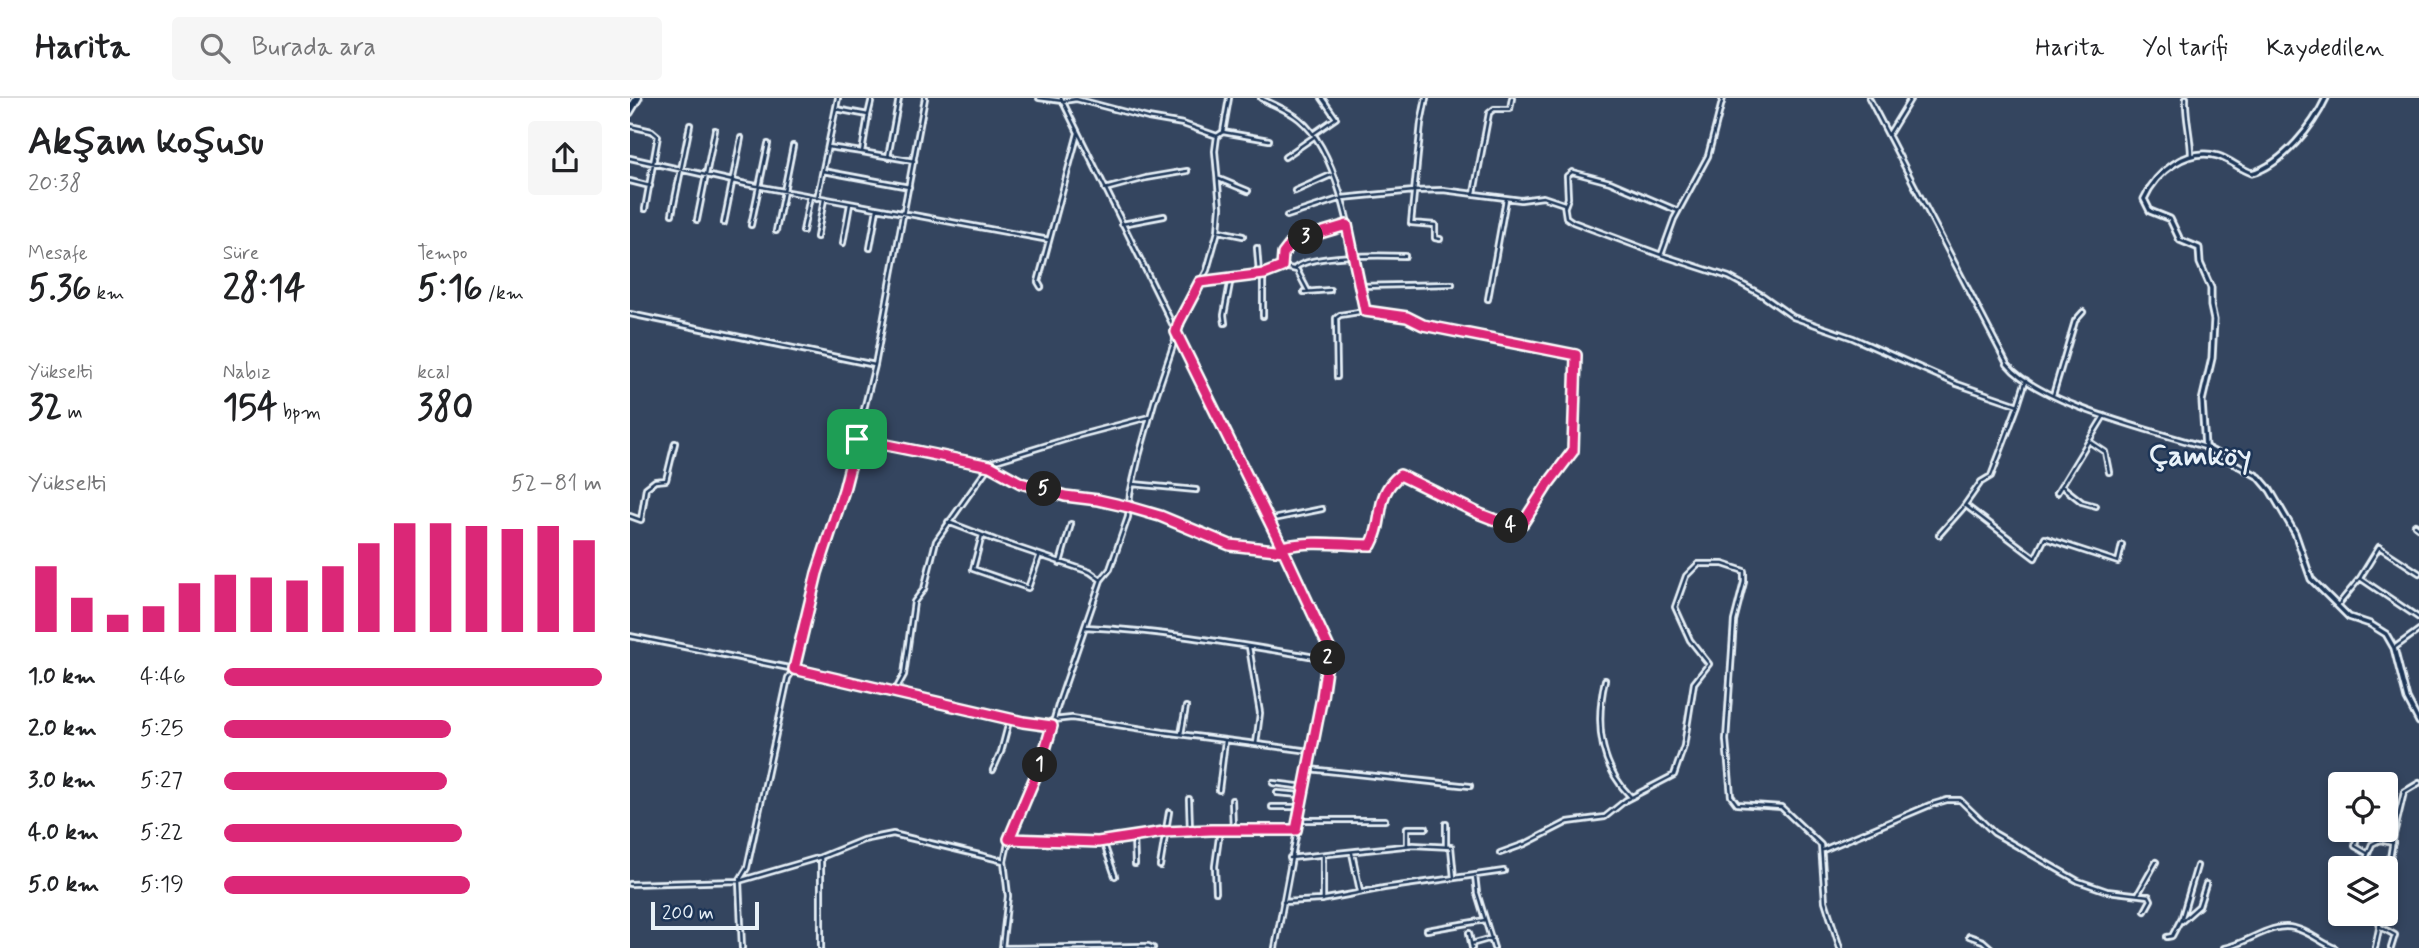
<!DOCTYPE html>
<html lang="tr">
<head>
<meta charset="utf-8">
<style>
  body { margin:0; font-family:Mynerve,sans-serif; background:#f6f6f6; color:#202124; height:100vh; display:flex; flex-direction:column; font-size:26px; white-space:nowrap }
  * { box-sizing:border-box; margin:0 }
  p { font-size:23px; color:#757577 }
  .icon { flex:none; width:38px; height:38px; fill:none; stroke:currentColor; stroke-width:2; stroke-linecap:round; stroke-linejoin:round }
  .map { position:relative; flex:1; overflow:hidden }
  .panel { display:flex; flex-direction:column; background:#fff; width:630px }
  .panel>* { flex:none }
  .tools { position:absolute; left:1698px; top:674px; display:grid; gap:14px }
  .tools a { display:grid; place-items:center; width:70px; height:70px; border-radius:7px; background:#fff; box-shadow:0 4px 10px #0003; font-size:35px }
  .scale { position:absolute; left:21px; bottom:18px; width:108px; box-sizing:border-box; padding-left:7px; border:4px solid #e8f1f8; border-top:0; font-size:19px; line-height:24px; white-space:nowrap; color:#e8f1f8; -webkit-text-stroke:5px #1d3557; paint-order:stroke }
  .pin { position:absolute; display:grid; place-items:center; width:60px; height:60px; color:#fff; margin:-30px; border-radius:14px; box-shadow:0 4px 10px #0006 }
  .km { position:absolute; width:35px; height:35px; margin:-18px; border-radius:50%; background:#222; color:#fff; font-size:19px; line-height:35px; text-align:center }
  .round { display:grid; place-items:center; flex:none; width:74px; height:74px; border-radius:7px; background:#f6f6f6 }
  .headline { display:flex; align-items:center; justify-content:space-between; height:119px; padding:0 28px }
  h1 { font-size:38px; font-weight:700; line-height:52px }
  .figures { display:grid; grid-template-columns:repeat(3,1fr); gap:10px; height:119px; padding:7px 28px }
  .figures div { display:grid; align-content:center }
  .figures b { font-size:35px; font-weight:700 }
  .figures small { font-size:19px; font-weight:400 }
  .figures p { font-size:19px }
  .chart { height:196px; padding:14px 28px }
  .chart p { display:flex; justify-content:space-between }
  .chart svg { width:100%; height:126px; margin-top:7px; stroke:#db2777; stroke-width:6 }
  ul { padding:0 28px; list-style:none; font-size:23px }
  li { display:grid; grid-template-columns:112px 84px 1fr; align-items:center; height:52px }
  li i { height:18px; border-radius:9px; background:#db2777 }
  header { display:flex; align-items:center; gap:42px; box-sizing:border-box; height:98px; padding:0 35px; background:#fff; border-bottom:2px solid #e0e0e0 }
  header strong { font-size:33px }
  nav { display:flex; gap:38px; margin-inline-start:auto; font-size:24px }
  .search { width:490px; height:63px; background:#f6f6f6; display:flex; align-items:center; gap:18px; box-sizing:border-box; padding:0 24px; border-radius:7px; color:#757577; font-size:26px }
  main { display:flex; flex:1; min-height:0 }
  .map>svg:first-child { display:block }
</style>
</head>
<body>
<header>
<strong>Harita</strong>
<div class="search"><svg class="icon" aria-label="search" viewBox="0 0 24 24"><circle cx="10" cy="10" r="6"/><path d="M15 15l6 6"/></svg>Burada ara</div>
<nav><a>Harita</a><a>Yol tarifi</a><a>Kaydedilen</a></nav>
</header>
<main>
<section class="panel">
<div class="headline"><div><h1>Akşam koşusu</h1><p>20:38</p></div><a class="round"><svg class="icon" aria-label="share" viewBox="0 0 24 24"><path d="M12 15V3M7 8l5-5 5 5M5 13v7h14v-7"/></svg></a></div>
<div class="figures">
<div><p>Mesafe</p><b>5.36<small> km</small></b></div>
<div><p>Süre</p><b>28:14</b></div>
<div><p>Tempo</p><b>5:16<small> /km</small></b></div>
</div>
<div class="figures">
<div><p>Yükselti</p><b>32<small> m</small></b></div>
<div><p>Nabız</p><b>154<small> bpm</small></b></div>
<div><p>kcal</p><b>380</b></div>
</div>
<div class="chart"><p><span>Yükselti</span>52–81 m</p>
<svg viewBox="0 0 160 44" preserveAspectRatio="none"><path d="M5 44V21M15 44V32M25 44V38M35 44V35M45 44V27M55 44V24M65 44V25M75 44V26M85 44V21M95 44V13M105 44V6M115 44V6M125 44V7M135 44V8M145 44V7M155 44V12"/></svg>
</div>
<ul>
<li><b>1.0 km</b>4:46<i style="width:100%"></i></li>
<li><b>2.0 km</b>5:25<i style="width:60%"></i></li>
<li><b>3.0 km</b>5:27<i style="width:59%"></i></li>
<li><b>4.0 km</b>5:22<i style="width:63%"></i></li>
<li><b>5.0 km</b>5:19<i style="width:65%"></i></li>
</ul>
</section>
<div class="map">
<svg width="1789" height="850" viewBox="0 0 1789 850">
  <rect width="100%" height="100%" fill="#34455f"/>
  <filter id="ink" filterUnits="userSpaceOnUse"><feTurbulence type="fractalNoise" baseFrequency=".0143" numOctaves="2"/><feDisplacementMap in="SourceGraphic" scale="14" xChannelSelector="R" yChannelSelector="G"/><feConvolveMatrix kernelMatrix="1 2 1 2 8 2 1 2 1" color-interpolation-filters="sRGB"/></filter>
  <g filter="url(#ink)">
    <g fill="none" stroke-linecap="round" stroke-linejoin="round">
      <g stroke="#e8f1f8" stroke-width="8">
        <path id="minor" d="M 431,0 L 652,449 L 699,550 L 692,599 L 645,850
          M 631,0 C 643,7 658,12 669,21 C 712,55 725,161 735,213 L 777,219 L 793,227 L 946,257 L 943,353 L 933,364 L 893,425 L 881,428 L 850,416 L 770,377 C 742,399 757,421 741,447 L 690,443 L 652,449
          M 796,0 L 791,25 L 781,125 L 805,127 L 805,140 L 810,141
          M 1239,0 L 1377,266 C 1409,306 1524,333 1575,349
          M 1556,0 C 1555,20 1561,38 1561,57
          M 238,17 L 242,0
          M 0,28 L 22,33 L 28,38 L 15,111
          M 593,34 L 639,42
          M 683,36 L 706,20 L 692,0
          M 1259,36 L 1281,0
          M 587,38 L 593,34 L 599,0
          M 198,49 L 232,54 L 238,17 L 206,11
          M 232,54 L 284,63
          M 258,59 L 269,0
          M 655,59 L 684,39
          M 0,60 L 116,86 L 419,142
          M 193,73 L 279,89
          M 589,81 L 618,93
          M 0,83 L 20,88
          M 475,91 L 516,80 L 557,73
          M 665,93 L 701,77
          M 844,95 L 859,15 L 864,11 L 880,11 L 882,0
          M 187,100 L 208,0
          M 935,108 L 938,100 L 937,78 L 942,74 L 980,84 L 1048,113
          M 42,116 L 60,27
          M 657,118 L 712,100 L 784,93 L 813,92 L 891,102 L 913,99 L 934,106 L 936,119 L 943,124 L 1031,157 L 1099,179 L 1132,197 L 1163,219 L 1223,240 L 1327,286 L 1388,307 L 1396,282
          M 67,122 L 85,32
          M 94,125 L 111,40
          M 492,126 L 534,118
          M 121,127 L 138,46
          M 146,133 L 163,48
          M 173,133 L 180,98
          M 589,133 L 613,138
          M 187,139 L 194,101
          M 213,145 L 220,106
          M 240,150 L 247,111
          M 627,150 L 629,175
          M 1031,157 L 1044,121 L 1078,58 L 1093,0
          M 654,169 L 667,172 L 678,193
          M 665,170 C 682,156 751,157 775,158
          M 570,184 L 633,176 L 652,169 L 653,156 L 663,143 L 716,127
          M 730,188 L 822,186
          M 411,189 L 408,184 L 448,35
          M 674,194 L 700,192
          M 858,201 L 876,101
          M 0,216 L 245,267
          M 633,218 L 633,176
          M 595,225 L 594,217 L 601,180
          M 707,279 L 706,220 L 710,217 L 735,213
          M 1423,297 L 1445,223 L 1453,214
          M 227,341 L 360,368 L 391,385 L 435,398 L 468,402 L 499,409 L 530,418 L 600,448 L 654,452
          M 1460,344 L 1475,354 L 1479,374
          M 503,386 L 566,392
          M 1433,389 L 1452,404 L 1466,408
          M 1427,395 L 1474,318
          M 1335,407 L 1405,460 L 1415,440 L 1488,464 L 1492,447
          M 0,418 L 11,422 L 16,390 L 25,383 L 36,382 L 45,345
          M 638,422 L 692,411
          M 318,424 L 365,442 L 460,474 L 471,482
          M 1785,427 L 1789,430
          M 352,437 L 343,471 L 398,490 L 409,459
          M 1309,437 L 1332,411 L 1351,384 L 1361,378 L 1388,307
          M 430,465 L 441,426
          M 1730,480 L 1789,520
          M 1708,507 L 1730,480 L 1749,449 L 1789,475
          M 455,529 C 537,533 617,548 697,561
          M 0,538 L 164,571 L 393,623 L 422,627
          M 619,549 L 630,615 L 626,646
          M 1764,550 L 1789,532
          M 975,582 C 965,626 969,667 1001,699
          M 264,595 L 274,577 L 284,504 L 294,491 L 306,443 L 362,364 L 450,337 L 519,319
          M 423,622 L 442,620 L 533,634 L 680,653
          M 551,636 L 556,609
          M 679,671 L 840,688
          M 363,672 L 371,654 L 380,620
          M 643,685 L 675,689
          M 589,692 L 595,643
          M 647,695 L 671,697
          M 559,701 L 560,732
          M 602,702 L 603,732
          M 642,709 L 671,709
          M 668,722 L 755,722
          M 1728,732 L 1725,748 L 1737,755
          M 504,738 L 505,766
          M 379,741 L 468,744 L 519,735 L 581,732 L 665,732
          M 473,743 L 485,778
          M 816,747 L 816,726
          M 777,748 L 777,730 L 796,730
          M 1193,752 L 1300,707 L 1317,702 L 1330,702 L 1364,735 L 1448,783 L 1477,793 L 1519,798 L 1521,802 L 1515,813
          M 722,755 L 730,793
          M 870,755 L 895,746 L 938,724 L 975,719 L 996,702 L 1044,677 L 1054,648 L 1064,585 L 1079,566 L 1060,542 L 1045,509 L 1056,478 L 1068,466 L 1093,466 L 1114,473 L 1114,484 L 1104,523 L 1096,642 L 1101,698 L 1107,706 L 1151,709 L 1191,747 L 1195,803 L 1210,850
          M 191,759 L 191,850
          M 660,760 L 783,747 L 821,749 L 824,780
          M 530,768 L 539,714
          M 1732,770 L 1742,746 L 1750,742 L 1763,745
          M 845,777 L 847,795 L 864,850
          M 0,786 L 109,783 L 191,759 L 233,742 L 263,736 L 374,763
          M 1755,792 L 1764,736 L 1774,694 L 1789,685
          M 586,794 L 585,768 L 590,732
          M 1508,796 L 1526,764
          M 693,802 L 693,757
          M 653,804 L 691,802 L 754,790 L 874,773
          M 1552,823 L 1569,808 L 1576,786
          M 1749,828 L 1765,837 L 1761,850
          M 797,832 L 855,822
          M 839,835 L 842,850
          M 1339,838 L 1353,843 L 1361,850
          M 1537,839 L 1542,838 L 1552,819 L 1567,768
          M 841,846 L 862,840
          M 112,850 L 109,783 L 117,770 L 158,580 L 164,571 L 187,475 L 214,392 L 245,267 L 295,0
          M 372,850 L 378,798 L 374,763 L 379,741 L 411,665 L 429,604 L 471,482 L 480,471 L 498,419 L 500,396 L 509,358 L 525,301 L 545,242 L 547,229 L 577,172 L 588,133 L 590,109 L 585,53 L 587,38 L 553,26 L 518,20 L 446,1 L 433,3 L 409,0
          M 372,850 L 518,848 L 523,850
          M 1594,850 C 1617,846 1641,824 1664,830 C 1679,833 1691,845 1705,850
          M 1745,850 L 1752,816"/>
      </g>
      <g stroke="#e8f1f8" stroke-width="9">
        <path id="tertiary" d="M 1696,0 C 1683,28 1653,66 1622,75 C 1610,71 1600,62 1588,58 C 1557,49 1526,74 1514,101 L 1520,113 L 1540,121 L 1550,142 L 1569,150 L 1570,165 L 1581,190 L 1581,208 L 1584,222 L 1582,260 L 1572,303 L 1575,349 L 1629,379 L 1640,392 L 1665,435 L 1681,481 L 1719,519 L 1740,526 L 1756,536 L 1764,550 L 1777,601 L 1789,624
          M 0,10 L 6,0
          M 0,15 L 9,0"/>
      </g>
      <use href="#minor" stroke="#1d3557" stroke-width="2.5"/>
      <use href="#tertiary" stroke="#1d3557" stroke-width="3.5"/>
    </g>
  </g>
  <g fill="none" stroke-linecap="round" stroke-linejoin="round" filter="url(#ink)">
    <g stroke="#fff" stroke-width="14">
      <path id="route" d="M 227,341 L 214,392 L 187,475 L 164,571 L 393,624 L 422,628 L 411,665 L 379,741 L 468,744 L 534,734 L 581,732 L 666,732 L 692,599 L 699,550 L 652,449 L 546,234 L 549,224 L 570,184 L 634,176 L 652,169 L 653,156 L 663,143 L 717,127 L 735,213 L 777,219 L 793,227 L 946,257 L 943,353 L 918,386 L 893,425 L 881,428 L 850,416 L 770,377 C 743,398 756,420 741,447 C 710,447 683,442 652,449 L 654,453 L 600,447 L 530,418 L 499,409 L 468,402 L 435,398 L 391,385 L 360,368 L 227,341"/>
    </g>
    <use href="#route" stroke="#db2777" stroke-width="9"/>
  </g>
  <g text-anchor="middle" stroke-width="5" stroke-linejoin="round" paint-order="stroke">
    <g font-size="30" font-weight="bold" fill="#e8f1f8" stroke="#1d3557">
      <text x="1570" y="367">Çamköy</text>
    </g>
  </g>
</svg>
<div class="tools">
<a><svg class="icon" aria-label="locate" viewBox="0 0 24 24"><circle cx="12" cy="12" r="6"/><path d="M12 2v4M12 18v4M2 12h4M18 12h4"/></svg></a>
<a><svg class="icon" aria-label="layers" viewBox="0 0 24 24"><path d="M12 4l9 5-9 5-9-5zM3 14l9 5 9-5"/></svg></a>
</div>
<div class="scale">200 m</div>
<div class="pin" style="left:227px;top:341px;background:#1e9e55"><svg class="icon" aria-label="arrive" viewBox="0 0 24 24"><path d="M6 21V4h12l-3 4 3 4H6"/></svg></div>
<b class="km" style="left:410px;top:667px">1</b>
<b class="km" style="left:698px;top:560px">2</b>
<b class="km" style="left:676px;top:139px">3</b>
<b class="km" style="left:881px;top:428px">4</b>
<b class="km" style="left:414px;top:391px">5</b>
</div>
</main>
</body>
</html>
